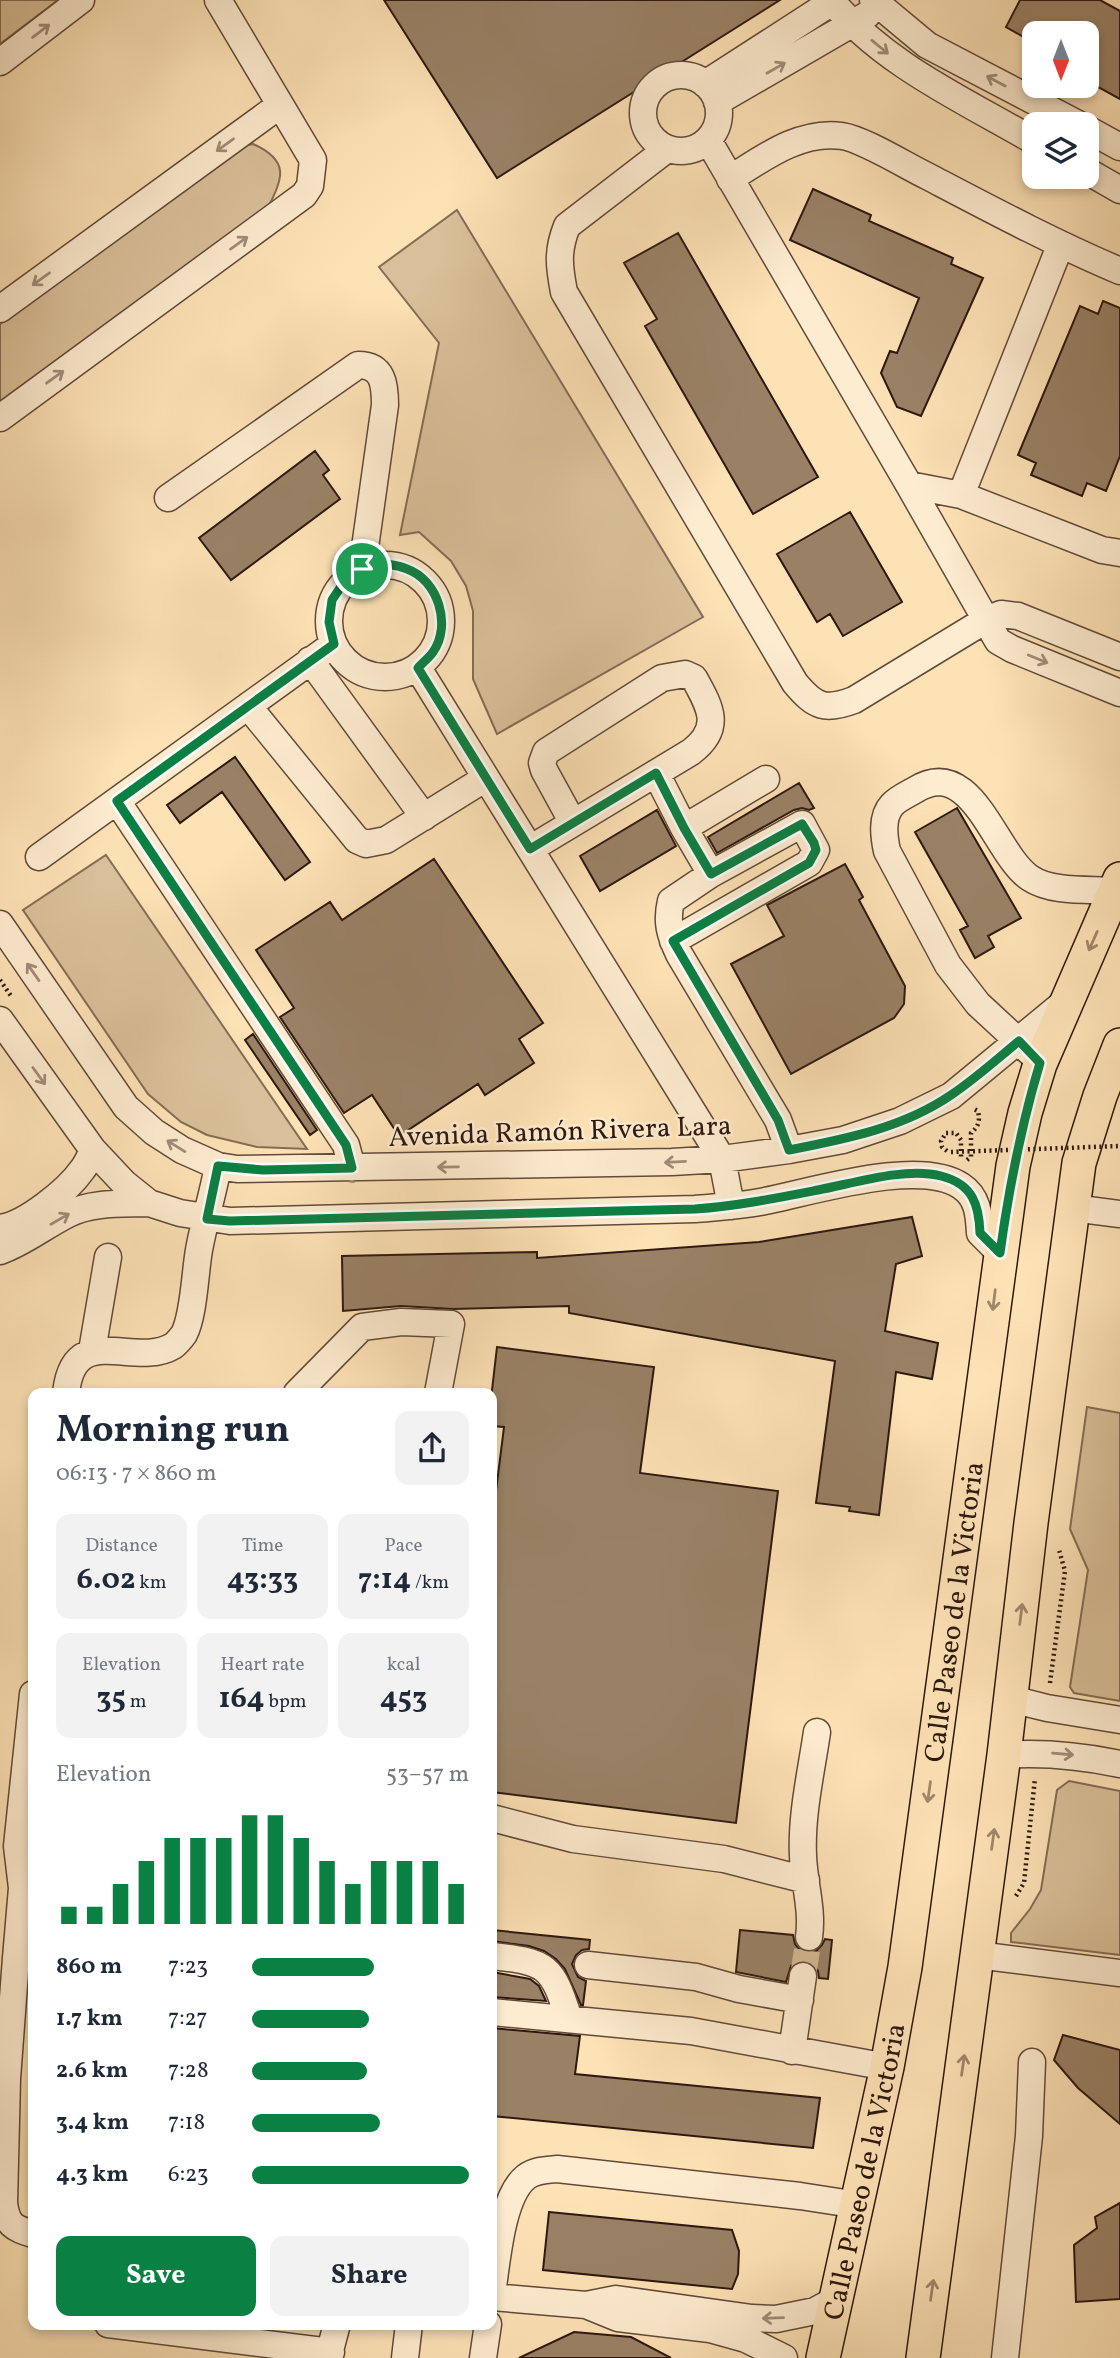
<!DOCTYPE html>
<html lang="en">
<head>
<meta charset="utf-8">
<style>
  body { margin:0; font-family:Vollkorn,serif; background:#f2f2f3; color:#1f2937; height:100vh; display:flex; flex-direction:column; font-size:26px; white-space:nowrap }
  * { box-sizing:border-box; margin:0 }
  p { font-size:23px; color:#747a83 }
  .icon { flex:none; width:38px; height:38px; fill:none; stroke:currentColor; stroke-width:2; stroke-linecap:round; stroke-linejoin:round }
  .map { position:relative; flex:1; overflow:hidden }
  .panel { position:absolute; left:28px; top:1388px; width:469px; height:942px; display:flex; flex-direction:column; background:#fff; border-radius:14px; box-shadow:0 4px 10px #0003 }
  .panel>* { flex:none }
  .needle { width:46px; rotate:180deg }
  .buttons { position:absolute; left:1022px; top:21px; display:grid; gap:14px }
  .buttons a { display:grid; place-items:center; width:77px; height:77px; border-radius:14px; background:#fff; box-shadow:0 4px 10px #0003; font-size:35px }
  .pin { position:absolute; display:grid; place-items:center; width:60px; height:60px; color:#fff; margin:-30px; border:4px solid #fff; border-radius:50%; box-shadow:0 2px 7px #0007 }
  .round { display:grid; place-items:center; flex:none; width:74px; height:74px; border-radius:14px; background:#f2f2f3 }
  .summary { display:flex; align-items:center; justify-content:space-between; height:119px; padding:0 28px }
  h1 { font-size:38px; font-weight:700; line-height:52px }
  .figures { display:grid; grid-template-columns:repeat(3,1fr); gap:10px; height:119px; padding:7px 28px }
  .figures div { display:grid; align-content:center; border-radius:14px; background:#f2f2f3; text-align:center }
  .figures b { font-size:30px; font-weight:700 }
  .figures small { font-size:19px; font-weight:400 }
  .figures p { font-size:19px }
  .chart { height:196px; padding:14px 28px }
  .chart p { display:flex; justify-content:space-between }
  .chart svg { width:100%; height:126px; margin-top:7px; stroke:#0b8043; stroke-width:6 }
  .cta { display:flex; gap:14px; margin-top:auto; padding:14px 28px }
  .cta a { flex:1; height:80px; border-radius:14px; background:#0b8043; color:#fff; font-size:28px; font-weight:700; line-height:80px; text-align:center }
  .cta a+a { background:#f2f2f3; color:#1f2937 }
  ul { padding:0 28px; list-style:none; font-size:23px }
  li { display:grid; grid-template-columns:112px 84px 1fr; align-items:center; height:52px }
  li i { height:18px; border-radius:9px; background:#0b8043 }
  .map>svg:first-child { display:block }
</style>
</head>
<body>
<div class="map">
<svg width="1120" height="2358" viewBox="0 0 1120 2358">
  <rect width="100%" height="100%" fill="#fde2b6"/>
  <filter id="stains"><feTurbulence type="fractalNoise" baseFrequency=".00286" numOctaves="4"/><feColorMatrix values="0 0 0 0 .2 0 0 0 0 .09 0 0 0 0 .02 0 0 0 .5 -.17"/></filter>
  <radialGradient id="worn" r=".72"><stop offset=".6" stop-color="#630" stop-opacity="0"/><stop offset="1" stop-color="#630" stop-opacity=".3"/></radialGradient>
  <path fill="#dac09a" stroke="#846c55" stroke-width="2" d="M 0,0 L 58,0 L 0,44 Z
    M 253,144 C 289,160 284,178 268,207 L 0,402 L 0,324 L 237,147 Z
    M 457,210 L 703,617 L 497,734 L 473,679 L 473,611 L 466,586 L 451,561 L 419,532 L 400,535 L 439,343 L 379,267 Z
    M 106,855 L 307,1149 L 257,1147 L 207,1135 L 181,1122 L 148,1094 L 23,910 Z
    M 1087,1407 L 1120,1413 L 1120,1701 L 1074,1693 L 1070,1687 L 1088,1570 L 1070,1529 Z
    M 1069,1781 L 1120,1791 L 1120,1955 L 1011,1942 L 1011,1933 L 1030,1909 L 1041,1890 L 1057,1790 Z"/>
  <path fill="#9a8166" stroke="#2e1810" stroke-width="2" d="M 384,0 L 780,0 L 497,178 Z
    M 1020,0 L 1100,0 L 1120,11 L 1120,99 L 1087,81 L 1087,33 L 1034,33 L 1034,43 L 1006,27 Z
    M 813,189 L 871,215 L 869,221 L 953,258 L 951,264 L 983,278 L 921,416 L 897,407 L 881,373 L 890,351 L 897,353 L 919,298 L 790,240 Z
    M 678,233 L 818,477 L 753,514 L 645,326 L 657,319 L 624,263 Z
    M 1103,301 L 1120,308 L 1120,456 L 1106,491 L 1087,483 L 1082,496 L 1031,475 L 1036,463 L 1018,455 L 1080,306 L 1098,314 Z
    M 315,451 L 329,470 L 323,475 L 340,499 L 231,580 L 199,538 Z
    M 850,512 L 902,602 L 843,636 L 830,614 L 817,622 L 777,554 Z
    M 235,757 L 310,862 L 285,880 L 222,792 L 180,823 L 167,805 Z
    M 799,783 L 814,808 L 809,810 L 802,808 L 794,810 L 717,853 L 708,837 Z
    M 957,808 L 1021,918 L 988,936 L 994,947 L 975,958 L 960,930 L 968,926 L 915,832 Z
    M 657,810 L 676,846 L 600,891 L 580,856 Z
    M 434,859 L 543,1023 L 519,1039 L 534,1063 L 485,1095 L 478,1084 L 399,1136 L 372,1095 L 344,1113 L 280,1017 L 294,1008 L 256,950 L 330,902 L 342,920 Z
    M 845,864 L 863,897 L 859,900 L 905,986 L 904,1004 L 894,1018 L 791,1074 L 731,964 L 784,936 L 767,905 Z
    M 253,1034 L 317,1130 L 310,1135 L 245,1040 Z
    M 912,1217 L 922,1256 L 896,1264 L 885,1331 L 938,1343 L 932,1379 L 896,1372 L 879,1515 L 849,1511 L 850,1507 L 816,1503 L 835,1361 L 569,1313 L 569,1306 L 453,1309 L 401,1306 L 343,1311 L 342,1256 L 537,1252 L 537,1258 L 759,1242 Z
    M 497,1347 L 654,1367 L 640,1473 L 778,1491 L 736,1823 L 492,1792 L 492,1523 L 504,1427 L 492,1426 L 492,1390 Z
    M 492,1930 L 590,1940 L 589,1949 L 582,1950 L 576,1955 L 572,1964 L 578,1977 L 586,1981 L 583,2005 L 581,2005 L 565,1969 L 556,1959 L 544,1951 L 529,1946 L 492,1941 Z
    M 740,1930 L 793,1935 L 795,1944 L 799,1949 L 807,1953 L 816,1951 L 822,1945 L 825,1939 L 832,1940 L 828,1979 L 819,1978 L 818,1971 L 813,1964 L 805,1960 L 797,1962 L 791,1966 L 786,1982 L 736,1972 Z
    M 492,1972 L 530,1979 L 539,1986 L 546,2001 L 492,1997 Z
    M 492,2028 L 580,2036 L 575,2074 L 820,2098 L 813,2148 L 492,2116 Z
    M 1063,2035 L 1120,2050 L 1120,2124 L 1078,2088 L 1054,2060 Z
    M 1120,2203 L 1120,2299 L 1076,2302 L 1074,2245 L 1097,2228 L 1095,2217 Z
    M 549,2212 L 732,2230 L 739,2251 L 738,2274 L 732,2289 L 543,2270 Z
    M 574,2332 L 631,2337 L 671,2358 L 519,2358 Z"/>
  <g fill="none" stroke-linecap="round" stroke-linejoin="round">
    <path stroke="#d4ba95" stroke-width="26" stroke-dasharray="26 13" stroke-linecap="butt" d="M 803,1976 L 809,1937"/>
    <g stroke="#624a3a" stroke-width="29">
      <path id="minor" d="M 831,0 C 883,64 964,100 1034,141
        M 873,0 L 927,45 L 1078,124
        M 0,62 L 81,0
        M643 113a38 38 0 1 1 76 0a38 38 0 1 1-76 0Z
        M 705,84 L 835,0
        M 717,102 L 867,15
        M 1087,129 L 1120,147
        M 708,140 L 909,485 L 998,641 L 1012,649 L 1120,693
        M 667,149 L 567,226 C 557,251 559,266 564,292 L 795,683 C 815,707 825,711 854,700 L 984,621 L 1001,614 L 1018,616 L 1120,657
        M 1087,171 L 1120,190
        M 730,179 C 763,158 800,130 842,136 C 863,139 908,167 929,177 C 992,210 1054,243 1120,271
        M 0,309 L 280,105
        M 0,418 L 304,195 L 310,186 L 313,160 L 218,0
        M 909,485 L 961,495 L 1102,550 L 1120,553
        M 961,495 L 1060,246
        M 168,498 L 358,365 C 383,365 385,384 385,405 L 362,569
        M329 621a56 56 0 1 1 112 0a56 56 0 1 1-112 0Z
        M 310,660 L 424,817
        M 418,668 L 722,1159 L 731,1206
        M 248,706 L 357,840 L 366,844 L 386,840 L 486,778
        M 656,773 L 684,828 L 711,874
        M 117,801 L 346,1145 L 352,1168
        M 684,828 L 766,779
        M 530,849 L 691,752 C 723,728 710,707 694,678 L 685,674 L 662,678 L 546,752 L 542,763 L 544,770 L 573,823
        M 39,857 L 334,644
        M 0,924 L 126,1107 L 154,1132 L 182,1150 L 218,1166 L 237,1169 L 672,1162 L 722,1159 L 789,1150 L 843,1140 L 900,1121 L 951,1096 L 1065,1002
        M 673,941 L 809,863 L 816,850 L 802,824 L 711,874 L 671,901 C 666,922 670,935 679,954 L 778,1120 L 789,1150
        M 0,1020 L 93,1150 L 124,1183 L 149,1203 L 180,1213 L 230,1221 L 695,1209 C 717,1207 738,1206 760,1202 C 809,1193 919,1157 961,1186 C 978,1197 979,1215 980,1233 L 1000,1253
        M 1031,1053 L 978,1004 L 948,965 L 887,851 C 884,837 881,817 892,805 C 897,799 908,794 915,790 C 973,754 994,854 1030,878 C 1052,893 1090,889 1115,891
        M 1073,1208 L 1120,1214
        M 0,1228 C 25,1225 68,1190 82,1170 C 87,1164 90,1156 93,1150
        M 0,1251 C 25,1242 44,1226 68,1214 C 92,1202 122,1204 149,1203
        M 92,1351 L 108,1257
        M 66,1393 C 74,1320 134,1369 173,1346 C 176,1344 182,1337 184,1334 C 194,1315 195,1272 199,1250 C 204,1222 213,1194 218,1166
        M 297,1393 L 362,1327 L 401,1322 L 451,1324 L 438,1393
        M 1011,1699 L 1047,1708 L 1120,1720
        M 1004,1755 C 1045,1752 1081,1756 1120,1764
        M 492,1818 L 573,1839 L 724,1859 L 806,1880
        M 809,1937 C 813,1910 804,1883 803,1856 C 801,1815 811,1773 817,1732
        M 977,1955 L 1120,1973
        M 492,1956 C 547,1962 552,1965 569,2019
        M 16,1958 L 7,2079 L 4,2203 C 7,2225 13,2228 33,2234
        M 33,1959 L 16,1958 L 22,1888 L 17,1846 L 33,1694
        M 588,1965 L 696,1977 L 739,1989 L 800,2000
        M 492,2012 L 691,2031 L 887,2067
        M 792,2051 L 803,1976
        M 492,2293 C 497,2263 501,2197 526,2177 C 535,2170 546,2170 557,2169 L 800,2196 L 858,2205
        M 492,2297 L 586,2305 L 616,2299 L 752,2318 L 776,2319 L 815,2311 L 837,2299
        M 586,2305 L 618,2318 L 710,2329 L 746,2339 L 784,2358
        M 108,2324 L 331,2352
        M 328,2358 L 337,2324
        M 405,2358 L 409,2324
        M 483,2358 L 488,2324
        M 1005,2358 L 1029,2136 L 1032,2062"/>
    </g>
    <g stroke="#2e1810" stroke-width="36">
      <g id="major">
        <path id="s1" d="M 823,2358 L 887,2067 L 905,1967 L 1013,1166 L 1025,1113 L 1040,1064 L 1120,879"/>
        <path d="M 923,2358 L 1004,1755 L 1031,1523 L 1079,1163 L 1100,1096 L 1120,1045"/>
      </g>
    </g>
    <path stroke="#2e1810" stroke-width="4.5" stroke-dasharray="2 3.5" stroke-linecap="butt" d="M 0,980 L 11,996
      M 947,1151 L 942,1147 L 941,1141 L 946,1133 L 956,1133 L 961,1140 L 961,1157
      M 967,1160 L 971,1157 L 971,1133 C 979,1126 980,1121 978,1111 L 974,1109
      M 1050,1683 L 1065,1571 L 1059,1550
      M 1016,1896 L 1024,1883 L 1035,1778"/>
    <use href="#minor" stroke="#feecd0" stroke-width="26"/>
    <use href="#major" stroke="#fde2b6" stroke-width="33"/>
    <path stroke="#2e1810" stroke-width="4.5" stroke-dasharray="2 3.5" stroke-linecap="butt" d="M 951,1152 L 1120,1146"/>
  </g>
  <defs><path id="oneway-shaft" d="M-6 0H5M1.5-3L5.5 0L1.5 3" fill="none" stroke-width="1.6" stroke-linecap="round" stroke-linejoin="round" transform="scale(1.75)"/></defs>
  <g stroke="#a08d7a">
    <use href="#oneway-shaft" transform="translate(41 31) rotate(-37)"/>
    <use href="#oneway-shaft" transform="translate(880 47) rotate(39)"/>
    <use href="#oneway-shaft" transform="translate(776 68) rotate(-30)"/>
    <use href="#oneway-shaft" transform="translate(996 81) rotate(-152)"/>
    <use href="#oneway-shaft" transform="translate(225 145) rotate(144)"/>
    <use href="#oneway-shaft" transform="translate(239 243) rotate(-36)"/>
    <use href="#oneway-shaft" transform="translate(41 279) rotate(144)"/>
    <use href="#oneway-shaft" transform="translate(55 377) rotate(-36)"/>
    <use href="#oneway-shaft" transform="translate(1038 659) rotate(22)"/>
    <use href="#oneway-shaft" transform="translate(33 972) rotate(-125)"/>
    <use href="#oneway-shaft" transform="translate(39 1076) rotate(54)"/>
    <use href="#oneway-shaft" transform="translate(176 1146) rotate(-148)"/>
    <use href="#oneway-shaft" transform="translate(675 1162) rotate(177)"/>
    <use href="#oneway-shaft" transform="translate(448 1167) rotate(179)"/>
    <use href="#oneway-shaft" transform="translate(60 1219) rotate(-30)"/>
    <use href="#oneway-shaft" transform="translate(1063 1754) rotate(5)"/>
    <use href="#oneway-shaft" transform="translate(773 2318) rotate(178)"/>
  </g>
  <g stroke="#a0876b">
    <use href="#oneway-shaft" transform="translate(1093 941) rotate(114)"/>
    <use href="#oneway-shaft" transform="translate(994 1300) rotate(97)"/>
    <use href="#oneway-shaft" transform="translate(1021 1614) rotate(-83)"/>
    <use href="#oneway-shaft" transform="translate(929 1792) rotate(98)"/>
    <use href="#oneway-shaft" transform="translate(993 1839) rotate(-82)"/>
    <use href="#oneway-shaft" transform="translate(963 2065) rotate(-82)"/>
    <use href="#oneway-shaft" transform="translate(932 2290) rotate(-82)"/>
  </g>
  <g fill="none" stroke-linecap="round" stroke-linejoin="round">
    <g stroke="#fff" stroke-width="14">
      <path id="route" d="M 386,564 C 393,565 401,566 407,569 C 438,580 452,625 433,652 C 429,658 422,663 418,668 L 530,849 L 656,773 L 684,828 L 711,874 L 802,824 L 814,843 L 816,850 L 809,863 L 673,941 L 778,1120 L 789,1150 C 845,1139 903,1128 951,1095 C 975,1079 997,1059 1019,1041 L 1040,1063 C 1021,1126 1009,1188 1000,1253 L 980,1233 C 979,1205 973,1184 941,1176 C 905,1167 855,1183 818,1190 C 777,1198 737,1206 695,1209 L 230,1221 L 207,1219 L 218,1166 L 263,1170 L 352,1168 L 346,1145 L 117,801 L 334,644 L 329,622 L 332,600 L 344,582 L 362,569 Z"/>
    </g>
    <use href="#route" stroke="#0b8043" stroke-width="9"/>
  </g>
  <g text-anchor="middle" stroke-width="5" stroke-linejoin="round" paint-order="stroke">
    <g font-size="28" fill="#2e1810" stroke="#feecd0">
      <text transform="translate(560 1130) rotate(-2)" y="10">Avenida Ramón Rivera Lara</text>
      <text dy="10" stroke="none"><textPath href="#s1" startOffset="758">Calle Paseo de la Victoria</textPath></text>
      <text dy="10" stroke="none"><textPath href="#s1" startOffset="191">Calle Paseo de la Victoria</textPath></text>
    </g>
  </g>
  <rect width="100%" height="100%" filter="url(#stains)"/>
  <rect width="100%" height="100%" fill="url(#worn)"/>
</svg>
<div class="buttons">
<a><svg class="needle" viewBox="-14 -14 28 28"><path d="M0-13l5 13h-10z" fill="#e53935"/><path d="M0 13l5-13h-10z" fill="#747a83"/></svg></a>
<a><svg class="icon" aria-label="layers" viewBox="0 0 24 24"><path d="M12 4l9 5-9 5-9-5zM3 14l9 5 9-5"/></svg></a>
</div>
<div class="pin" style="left:362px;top:569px;background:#1e9e55"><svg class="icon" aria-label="arrive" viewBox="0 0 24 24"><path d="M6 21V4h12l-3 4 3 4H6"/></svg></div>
<section class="panel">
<div class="summary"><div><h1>Morning run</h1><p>06:13 · 7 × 860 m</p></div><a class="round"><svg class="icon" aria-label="share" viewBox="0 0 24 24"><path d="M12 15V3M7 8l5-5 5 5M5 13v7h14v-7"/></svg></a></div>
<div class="figures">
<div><p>Distance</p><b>6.02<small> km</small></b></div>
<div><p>Time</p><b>43:33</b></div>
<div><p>Pace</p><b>7:14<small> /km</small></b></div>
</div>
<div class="figures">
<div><p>Elevation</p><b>35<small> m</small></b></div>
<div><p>Heart rate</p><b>164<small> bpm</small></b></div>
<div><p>kcal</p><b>453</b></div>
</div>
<div class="chart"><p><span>Elevation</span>53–57 m</p>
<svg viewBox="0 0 160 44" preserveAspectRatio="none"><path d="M5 44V38M15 44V38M25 44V30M35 44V22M45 44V14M55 44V14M65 44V14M75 44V6M85 44V6M95 44V14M105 44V22M115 44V30M125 44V22M135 44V22M145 44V22M155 44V30"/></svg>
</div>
<ul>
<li><b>860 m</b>7:23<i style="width:56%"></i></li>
<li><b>1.7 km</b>7:27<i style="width:54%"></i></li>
<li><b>2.6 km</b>7:28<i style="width:53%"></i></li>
<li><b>3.4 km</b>7:18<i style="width:59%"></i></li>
<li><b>4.3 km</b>6:23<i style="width:100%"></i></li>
</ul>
<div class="cta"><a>Save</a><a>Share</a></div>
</section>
</div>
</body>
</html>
